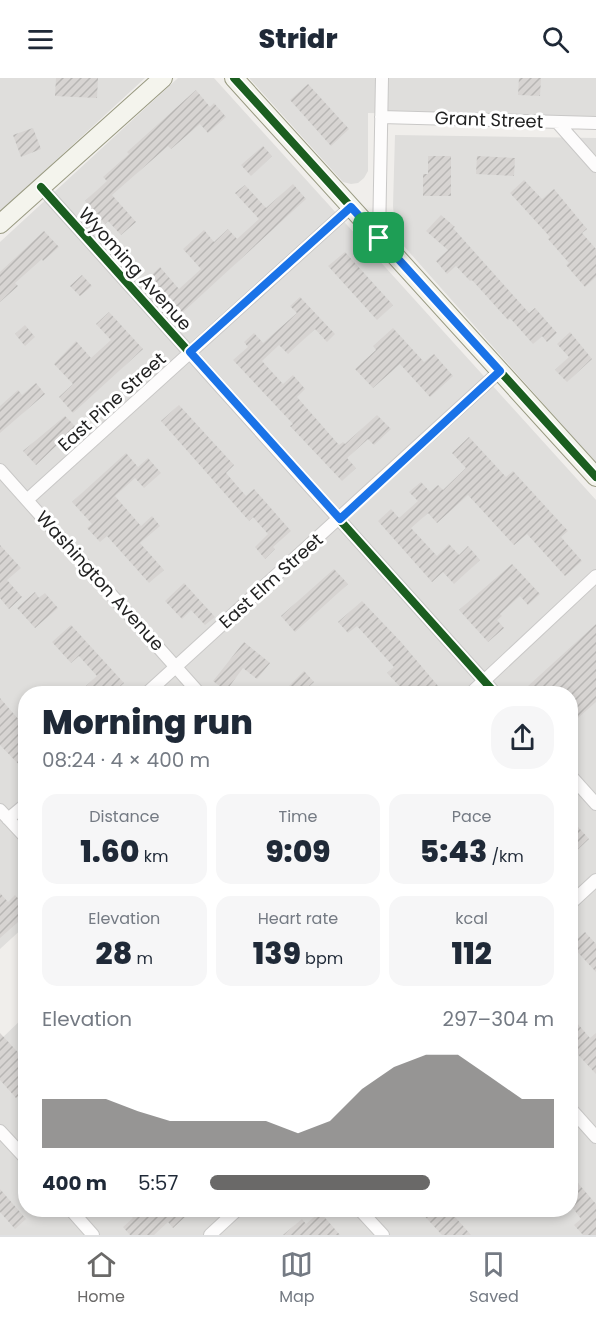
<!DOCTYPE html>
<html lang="en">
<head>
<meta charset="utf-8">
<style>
  body { margin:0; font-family:Poppins,sans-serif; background:#f6f6f7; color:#1f2937; height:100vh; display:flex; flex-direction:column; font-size:22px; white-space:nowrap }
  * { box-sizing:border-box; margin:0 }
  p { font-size:20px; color:#747a83 }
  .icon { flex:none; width:33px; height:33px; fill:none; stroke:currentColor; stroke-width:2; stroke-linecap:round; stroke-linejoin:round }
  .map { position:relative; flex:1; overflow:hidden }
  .panel { position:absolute; left:18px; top:608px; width:560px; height:531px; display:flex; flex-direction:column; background:#fff; border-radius:24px; box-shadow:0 3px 9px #0003 }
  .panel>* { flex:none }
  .pin { position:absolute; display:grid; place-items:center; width:51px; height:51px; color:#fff; margin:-26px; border-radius:12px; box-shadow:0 3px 9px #0006 }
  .round { display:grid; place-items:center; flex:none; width:63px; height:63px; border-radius:24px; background:#f6f6f7 }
  .overview { display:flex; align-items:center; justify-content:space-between; height:102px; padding:0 24px }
  h1 { font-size:33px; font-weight:800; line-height:45px }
  .figures { display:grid; grid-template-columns:repeat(3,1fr); gap:9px; height:102px; padding:6px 24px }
  .figures div { display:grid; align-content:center; border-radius:15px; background:#f6f6f7; text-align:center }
  .figures b { font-size:30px; font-weight:800 }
  .figures small { font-size:16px; font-weight:400 }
  .figures p { font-size:16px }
  .chart { height:168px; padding:12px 24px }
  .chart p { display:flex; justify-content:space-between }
  .chart svg { width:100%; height:108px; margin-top:6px; fill:#6a6968; opacity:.7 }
  ul { padding:0 24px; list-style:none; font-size:20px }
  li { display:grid; grid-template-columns:96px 72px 1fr; align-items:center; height:45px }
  li i { height:15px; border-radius:8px; background:#6a6968 }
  header { display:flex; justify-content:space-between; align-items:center; height:78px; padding:0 24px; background:#fff; font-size:27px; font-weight:800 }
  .dock { display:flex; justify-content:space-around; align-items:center; height:84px; border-top:2px solid #e0e1e3; background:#fff; font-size:16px; color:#747a83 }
  .dock a { display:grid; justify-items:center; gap:3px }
  .dock .active { color:#6a6968 }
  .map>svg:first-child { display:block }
</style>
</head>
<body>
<header><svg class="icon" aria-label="menu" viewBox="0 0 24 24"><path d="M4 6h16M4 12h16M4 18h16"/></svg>Stridr<svg class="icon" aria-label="search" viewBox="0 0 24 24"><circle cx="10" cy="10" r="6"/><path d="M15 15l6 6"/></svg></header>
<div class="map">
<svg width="596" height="1157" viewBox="0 0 596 1157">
  <defs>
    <pattern id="building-hatch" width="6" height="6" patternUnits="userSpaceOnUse" patternTransform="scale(1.5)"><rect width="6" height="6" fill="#d7d4d2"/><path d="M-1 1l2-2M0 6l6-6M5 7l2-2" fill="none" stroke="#b8b6b4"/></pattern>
  </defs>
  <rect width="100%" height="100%" fill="#f0eeeb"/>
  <path fill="#dfdedc" d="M 0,0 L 145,0 L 0,134 Z
    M 178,0 L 214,0 L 596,422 L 596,1157 L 0,1157 L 0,962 L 25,938 L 26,1131 L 570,1131 L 570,615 L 26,615 L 25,848 L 0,871 L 0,164 Z
    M 249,0 L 596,0 L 596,39 L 368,35 L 368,93 L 364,100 L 358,105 L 351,106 L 343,104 Z
    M 395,57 L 596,60 L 596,385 L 402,166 L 395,148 L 393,128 Z"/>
  <path fill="url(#building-hatch)" d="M 56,0 L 98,0 L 97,20 L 55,18 Z
    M 519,0 L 541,0 L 540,18 L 518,17 Z
    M 308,6 L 349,51 L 331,68 L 290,22 Z
    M 196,12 L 210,29 L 214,25 L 226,39 L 208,55 L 200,46 L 171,71 L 168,68 L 112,117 L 136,144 L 121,157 L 108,143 L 105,146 L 85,123 L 107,103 L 103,99 L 129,76 L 127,74 Z
    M 33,50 L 41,71 L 21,79 L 13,57 Z
    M 263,68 L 272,78 L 251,98 L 241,87 Z
    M 428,78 L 451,78 L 451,118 L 423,118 L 423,96 L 428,96 Z
    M 477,78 L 515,80 L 514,98 L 476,96 Z
    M 524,102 L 542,121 L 554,111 L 587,151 L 582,155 L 596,171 L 596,199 L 585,209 L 566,187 L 569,185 L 548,161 L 550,159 L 510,115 Z
    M 293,106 L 306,121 L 182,235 L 159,210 L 157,212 L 147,201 L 160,189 L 179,211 L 201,191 L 183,171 L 204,152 L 214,164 L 228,151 L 237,161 L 259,141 L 235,115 L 245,107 L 266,130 Z
    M 441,137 L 455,149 L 453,150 L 529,235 L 535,230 L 557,255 L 547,264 L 542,258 L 533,266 L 510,240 L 508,242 L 472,202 L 470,203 L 456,188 L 447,196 L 436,183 L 448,172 L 426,153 Z
    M 44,153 L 59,169 L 43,183 L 42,181 L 15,205 L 18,208 L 0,224 L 0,194 Z
    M 345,174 L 393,227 L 377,242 L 328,188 Z
    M 82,197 L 92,208 L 80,218 L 70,208 Z
    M 300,219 L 335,256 L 327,264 L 315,251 L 288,276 L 279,267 L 262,283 L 283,306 L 293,297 L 305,311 L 297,319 L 339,367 L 343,364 L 345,366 L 377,337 L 391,351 L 374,367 L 368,361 L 347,380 L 356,390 L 342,403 L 290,348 L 293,346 L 233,282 L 248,269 L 244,264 L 254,255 L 263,265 L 297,235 L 290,228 Z
    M 109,234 L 143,271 L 73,335 L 59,319 L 73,306 L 54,286 L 76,263 L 91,280 L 111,262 L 96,246 Z
    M 25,247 L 35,259 L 25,268 L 15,256 Z
    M 393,250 L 424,284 L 434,276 L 453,298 L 430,319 L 400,286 L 373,310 L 355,291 L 376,272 L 373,268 Z
    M 570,254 L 592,281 L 567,304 L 555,292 L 569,279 L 557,266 Z
    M 36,305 L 45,316 L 0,355 L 0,328 L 18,312 L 22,317 Z
    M 179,327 L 234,387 L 226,395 L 246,418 L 254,411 L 291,453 L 273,469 L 275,471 L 265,481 L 255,469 L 268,456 L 253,439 L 249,443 L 161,343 Z
    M 65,338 L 76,349 L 36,387 L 23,373 Z
    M 469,359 L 506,399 L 513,393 L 568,453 L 561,459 L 582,483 L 565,498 L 527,456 L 514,467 L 468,417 L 437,445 L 428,435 L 411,450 L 437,478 L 449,466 L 459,477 L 468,468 L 480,482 L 454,506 L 443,494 L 432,504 L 378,443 L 391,431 L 399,440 L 418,423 L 409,414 L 421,404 L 430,414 L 438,407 L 443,412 L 466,390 L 452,375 Z
    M 126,375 L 138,389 L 148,380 L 161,395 L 144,410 L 135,400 L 115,418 L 141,448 L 152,438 L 160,448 L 140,465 L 164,492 L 149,505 L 107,458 L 100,464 L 87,450 L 92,446 L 72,424 Z
    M 0,467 L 21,490 L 7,502 L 22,519 L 9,531 L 0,520 Z
    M 512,486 L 540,516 L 528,527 L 520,518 L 500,536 L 502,538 L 497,542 L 504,550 L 488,564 L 459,532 Z
    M 334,491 L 348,506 L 295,554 L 281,538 Z
    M 184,505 L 215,539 L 205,547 L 191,532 L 182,541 L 165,523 Z
    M 35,514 L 39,520 L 45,515 L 58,530 L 35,550 L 17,530 Z
    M 362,523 L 401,564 L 444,615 L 406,615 L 387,595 L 394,589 L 357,548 L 348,555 L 338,544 Z
    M 596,546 L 596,624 L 570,647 L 570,615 L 534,615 L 528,608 Z
    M 71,547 L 124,605 L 113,615 L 78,615 L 97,598 L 79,578 L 71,585 L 52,564 Z
    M 244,564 L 270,585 L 257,601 L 243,590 L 226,613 L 213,603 Z
    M 304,593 L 314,604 L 302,615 L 282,615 Z
    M 0,620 L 20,643 L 26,638 L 26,694 L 0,667 Z
    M 570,740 L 589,761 L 570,779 Z
    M 0,815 L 8,824 L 15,817 L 26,829 L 26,837 L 0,860 Z
    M 585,854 L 596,866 L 596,894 L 571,867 Z
    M 570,937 L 590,960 L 596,955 L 596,996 L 570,968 Z
    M 0,955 L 26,983 L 26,1011 L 16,1020 L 0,1002 Z
    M 570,1096 L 596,1126 L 596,1157 L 583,1157 L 574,1147 L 581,1141 L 570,1126 Z
    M 0,1111 L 26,1141 L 15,1151 L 0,1134 Z
    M 124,1131 L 180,1131 L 186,1138 L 173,1150 L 168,1144 L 154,1157 L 130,1157 L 123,1149 L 133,1140 Z
    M 418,1131 L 448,1131 L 471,1157 L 442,1157 Z
    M 320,1134 L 340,1157 L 283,1157 L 302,1141 L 306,1146 Z"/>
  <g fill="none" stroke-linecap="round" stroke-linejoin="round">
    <g stroke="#c9c8c7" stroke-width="14">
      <path id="street" d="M 381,39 L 596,45
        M 557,44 L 596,88
        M 41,109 L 495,615
        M 379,160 L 382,0
        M 0,392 L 199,615
        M 27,422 L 351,129
        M 147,615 L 500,293
        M 471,615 L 596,498
        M 570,697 L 596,726
        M 0,732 L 26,760
        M 8,741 L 26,726
        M 570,826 L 596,802
        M 570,1030 L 596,1059
        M 0,1053 L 26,1081
        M 70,1131 L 93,1157
        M 359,1131 L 383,1157
        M 210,1157 L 238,1131"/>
    </g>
    <g stroke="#999a82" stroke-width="20">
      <path id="secondary" d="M 234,0 L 596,399
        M 0,146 L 163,0"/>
    </g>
    <use href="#street" stroke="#fdfcfc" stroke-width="12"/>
    <use href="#secondary" stroke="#f4f4ed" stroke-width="18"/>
    <g stroke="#fff" stroke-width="11">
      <path id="cycleway" d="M 234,0 L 596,399
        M 41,109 L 495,615"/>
    </g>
    <use href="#cycleway" stroke="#1b5e20" stroke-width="8"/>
  </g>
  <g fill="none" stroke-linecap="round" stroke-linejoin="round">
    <g stroke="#fff" stroke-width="12">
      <path id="route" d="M 351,129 L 500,293 L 340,441 L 190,274 Z"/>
    </g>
    <use href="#route" stroke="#1a73e8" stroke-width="8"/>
  </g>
  <g text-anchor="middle" stroke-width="6" stroke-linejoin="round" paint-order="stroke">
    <g font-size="18" fill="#222" stroke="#fff">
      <text transform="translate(489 42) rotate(2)" y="6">Grant Street</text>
      <text transform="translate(135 191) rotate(48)" y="6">Wyoming Avenue</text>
      <text transform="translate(112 324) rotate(-42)" y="6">East Pine Street</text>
      <text transform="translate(100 503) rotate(48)" y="6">Washington Avenue</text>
      <text transform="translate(271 503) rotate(-42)" y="6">East Elm Street</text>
    </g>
  </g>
</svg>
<div class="pin" style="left:379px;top:160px;background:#1e9e55"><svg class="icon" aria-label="arrive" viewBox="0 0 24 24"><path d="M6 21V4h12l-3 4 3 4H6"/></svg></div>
<section class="panel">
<div class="overview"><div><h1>Morning run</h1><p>08:24 · 4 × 400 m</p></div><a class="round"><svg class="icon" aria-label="share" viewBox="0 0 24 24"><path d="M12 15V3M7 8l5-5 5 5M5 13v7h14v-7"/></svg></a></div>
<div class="figures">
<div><p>Distance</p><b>1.60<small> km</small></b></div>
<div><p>Time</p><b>9:09</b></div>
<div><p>Pace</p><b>5:43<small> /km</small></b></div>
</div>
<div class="figures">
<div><p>Elevation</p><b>28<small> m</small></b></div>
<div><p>Heart rate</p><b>139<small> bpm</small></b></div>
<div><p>kcal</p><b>112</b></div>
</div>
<div class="chart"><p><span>Elevation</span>297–304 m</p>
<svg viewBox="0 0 160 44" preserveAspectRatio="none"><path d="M0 44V24L10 24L20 24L30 29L40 33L50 33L60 33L70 33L80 38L90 33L100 20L110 11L120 6L130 6L140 15L150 24L160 24V44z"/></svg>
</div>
<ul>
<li><b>400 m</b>5:57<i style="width:64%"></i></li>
</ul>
</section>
</div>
<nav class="dock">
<a class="active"><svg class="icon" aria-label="home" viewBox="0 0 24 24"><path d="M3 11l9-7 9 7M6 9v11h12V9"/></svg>Home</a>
<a><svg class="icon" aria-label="map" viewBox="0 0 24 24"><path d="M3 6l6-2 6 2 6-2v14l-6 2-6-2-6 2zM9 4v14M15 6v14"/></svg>Map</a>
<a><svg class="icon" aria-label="saved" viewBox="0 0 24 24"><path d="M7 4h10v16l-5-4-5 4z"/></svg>Saved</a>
</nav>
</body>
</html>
